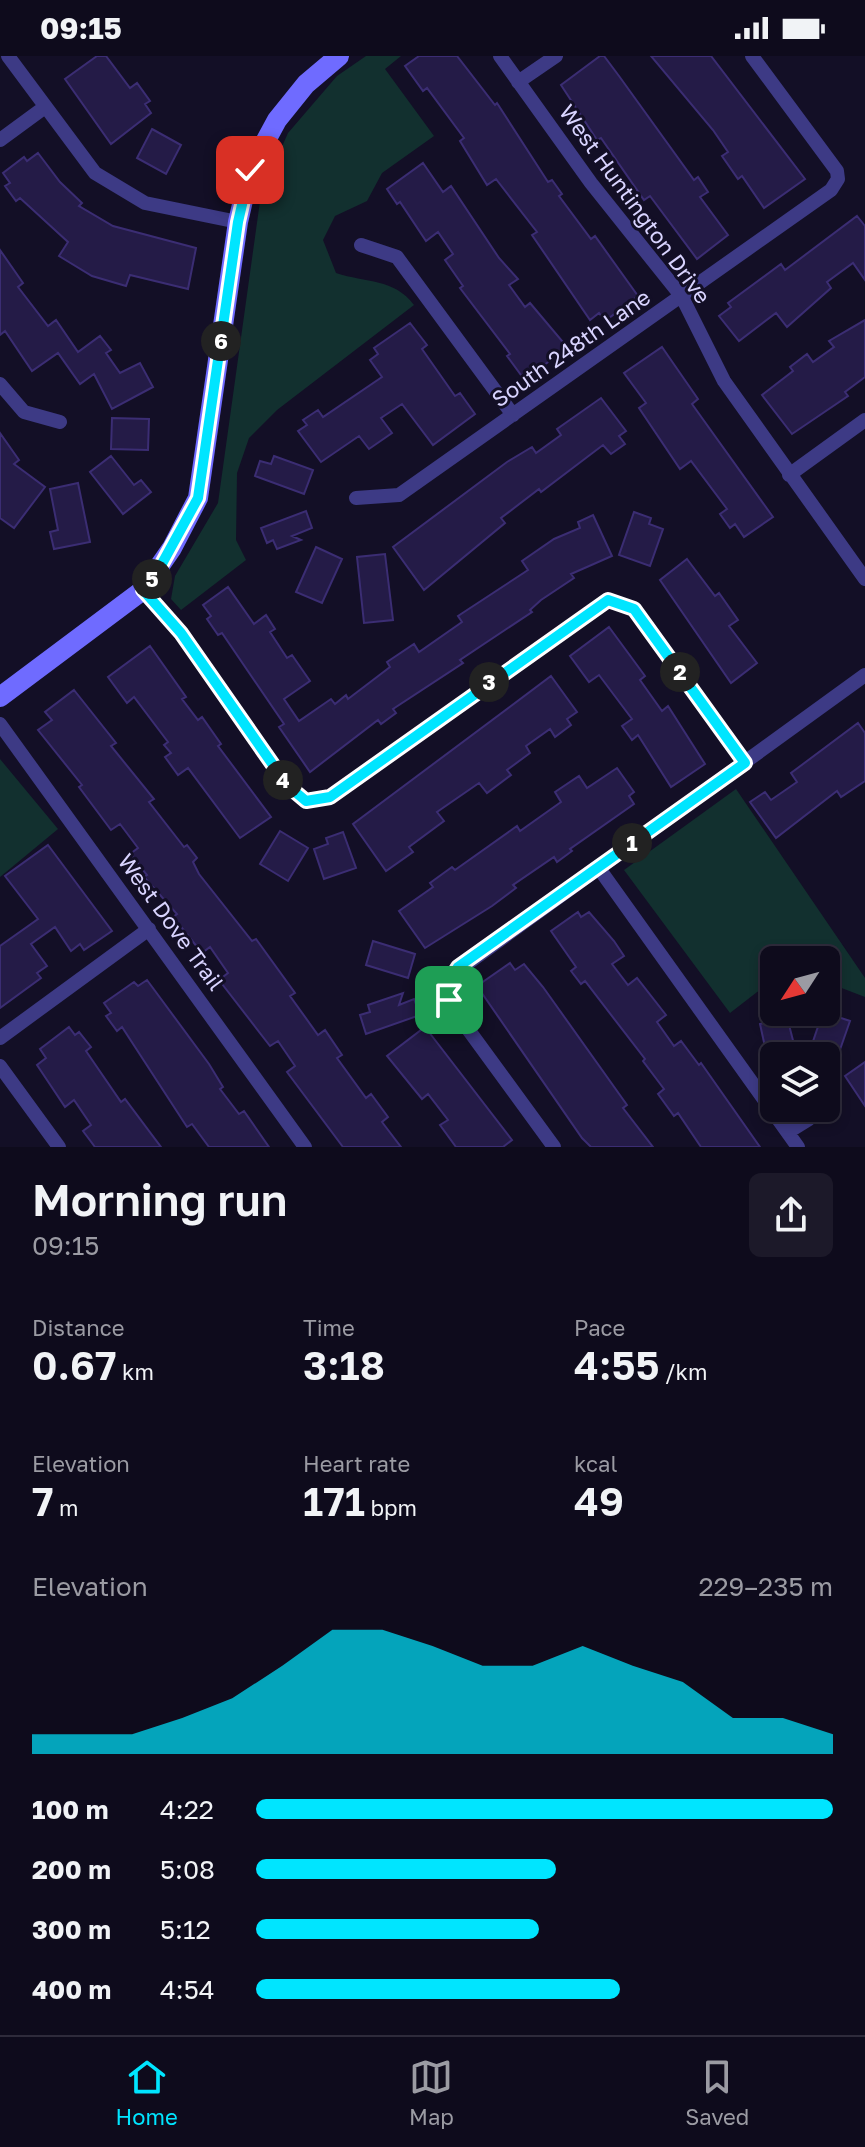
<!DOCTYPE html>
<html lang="en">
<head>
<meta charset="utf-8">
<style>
  body { margin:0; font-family:"Golos Text",sans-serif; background:#1c1929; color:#f1f3f6; height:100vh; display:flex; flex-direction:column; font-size:30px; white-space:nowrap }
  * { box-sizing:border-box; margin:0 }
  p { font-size:26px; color:#9b9ba3 }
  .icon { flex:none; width:44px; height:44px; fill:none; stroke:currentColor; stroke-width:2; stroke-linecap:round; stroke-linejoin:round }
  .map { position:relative; height:1091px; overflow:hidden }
  .sheet { display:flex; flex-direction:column; background:#0e0b1c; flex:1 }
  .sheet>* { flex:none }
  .needle { width:52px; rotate:234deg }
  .tools { position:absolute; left:760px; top:890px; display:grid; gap:16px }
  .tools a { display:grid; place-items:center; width:80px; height:80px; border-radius:12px; background:#0e0b1c; box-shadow:0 4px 12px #0003,0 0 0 2px #2e2b3b; font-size:40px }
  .pin { position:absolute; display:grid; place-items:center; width:68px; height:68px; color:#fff; margin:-34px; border-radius:16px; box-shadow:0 4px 12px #0006 }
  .km { position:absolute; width:40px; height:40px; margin:-20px; border-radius:50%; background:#222; color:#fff; font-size:22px; line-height:40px; text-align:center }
  .round { display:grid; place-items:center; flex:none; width:84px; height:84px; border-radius:12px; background:#1c1929 }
  .headline { display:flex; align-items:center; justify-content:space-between; height:136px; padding:0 32px }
  h1 { font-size:44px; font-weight:600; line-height:60px }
  .figures { display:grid; grid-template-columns:repeat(3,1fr); gap:12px; height:136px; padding:8px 32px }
  .figures div { display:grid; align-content:center }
  .figures b { font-size:40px; font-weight:600 }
  .figures small { font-size:22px; font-weight:400 }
  .figures p { font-size:22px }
  .chart { height:224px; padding:16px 32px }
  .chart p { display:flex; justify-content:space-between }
  .chart svg { width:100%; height:144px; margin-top:8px; fill:#00e5ff; opacity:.7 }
  ul { padding:0 32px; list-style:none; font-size:26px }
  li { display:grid; grid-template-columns:128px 96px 1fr; align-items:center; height:60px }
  li i { height:20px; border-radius:10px; background:#00e5ff }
  .status { display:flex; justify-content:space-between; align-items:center; height:56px; padding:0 40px; background:#0e0b1c; direction:ltr }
  .status svg { height:22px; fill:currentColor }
  .tabs { display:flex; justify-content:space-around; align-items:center; height:112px; border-top:2px solid #2e2b3b; background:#0e0b1c; font-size:22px; color:#9b9ba3 }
  .tabs a { display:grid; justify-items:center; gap:4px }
  .tabs .selected { color:#00e5ff }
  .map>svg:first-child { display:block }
</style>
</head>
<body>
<div class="status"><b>09:15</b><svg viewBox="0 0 49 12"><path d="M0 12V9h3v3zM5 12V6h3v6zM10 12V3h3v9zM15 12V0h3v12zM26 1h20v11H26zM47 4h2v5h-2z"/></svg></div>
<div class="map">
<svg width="865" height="1091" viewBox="0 0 865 1091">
  <rect width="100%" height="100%" fill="#130f26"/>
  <path fill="#12302f" d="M 366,0 L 401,0 L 385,13 L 434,80 L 382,117 L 367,145 L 335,160 L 323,184 L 336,217 C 366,227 394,222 414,249 L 277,354 L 249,382 L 237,417 L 236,484 L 246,504 L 181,554 L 171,543 L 175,520 L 218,447 L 261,138 L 288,77 L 337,20 Z
    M 0,703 L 58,773 L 0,821 Z
    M 736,733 L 865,922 L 865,941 L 826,926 L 826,904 L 774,904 L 774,932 L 761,933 L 730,957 L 624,814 Z"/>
  <path fill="#241b47" stroke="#3b2d73" stroke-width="2" d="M 97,0 L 106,0 L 130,32 L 137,27 L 150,45 L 145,48 L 151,57 L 111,88 L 65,23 Z
    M 419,0 L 457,0 L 495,49 L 497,47 L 548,126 L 552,124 L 562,138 L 559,140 L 591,183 L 595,180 L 638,240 L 605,265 L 599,257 L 590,264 L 532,179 L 537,176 L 496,123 L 487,129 L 460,85 L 464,82 L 427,32 L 423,35 L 405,10 Z
    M 600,0 L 604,0 L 619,20 L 694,124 L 698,121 L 708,136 L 700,141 L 728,179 L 697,203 L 650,140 L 644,144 L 601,82 L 597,84 L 561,29 Z
    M 651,0 L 711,0 L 805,123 L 764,152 L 742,120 L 738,123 L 722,100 L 728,96 L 713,74 Z
    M 152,73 L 181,89 L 166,118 L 137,102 Z
    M 38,97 L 60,126 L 82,147 L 79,150 L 113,170 L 196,192 L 188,233 L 130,219 L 126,230 L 92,220 L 59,200 L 68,186 L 20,142 L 16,145 L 5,130 L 10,127 L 3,117 L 24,101 L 27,105 Z
    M 423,107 L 443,136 L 451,130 L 499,202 L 518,223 L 509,229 L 525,251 L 530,247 L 568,292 L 524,323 L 507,300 L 510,298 L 460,232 L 463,230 L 445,204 L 453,198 L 438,176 L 426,185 L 400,146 L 397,148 L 387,133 Z
    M 857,160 L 865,170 L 865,224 L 853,207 L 827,226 L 831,232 L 787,271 L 776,257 L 739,285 L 719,260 L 731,251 L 728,247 L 781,208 L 785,214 Z
    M 0,194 L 23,227 L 18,231 L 48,270 L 56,264 L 78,296 L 100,280 L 111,294 L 106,297 L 120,317 L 140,307 L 153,331 L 112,353 L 94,318 L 80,328 L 58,297 L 32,315 L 5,275 L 0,279 Z
    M 865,264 L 865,321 L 845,336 L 848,340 L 792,378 L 762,339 L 793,315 L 790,311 L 807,298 L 813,306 L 834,291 L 829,285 Z
    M 410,267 L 427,289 L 422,293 L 455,340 L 460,337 L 475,358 L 433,389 L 402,348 L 381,362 L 392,377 L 369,393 L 359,380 L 321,406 L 298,375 L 307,369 L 303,364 L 318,354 L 323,361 L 382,321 L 370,304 L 378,298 L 374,292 Z
    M 662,291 L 698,343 L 692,348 L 773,461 L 744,481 L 735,468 L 730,472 L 720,458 L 727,453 L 691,405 L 680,413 L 639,352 L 646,347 L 624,317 Z
    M 601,342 L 626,375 L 619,380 L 625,388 L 611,398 L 603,389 L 541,436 L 539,433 L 501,462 L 505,467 L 424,534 L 393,491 L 507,406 L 532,391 L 536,397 L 561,379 L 557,373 Z
    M 112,362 L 149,363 L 148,394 L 111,393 Z
    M 0,377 L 19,404 L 14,408 L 45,431 L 14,472 L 0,462 Z
    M 111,400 L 134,429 L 141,424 L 151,436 L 123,458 L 90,416 Z
    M 274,400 L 313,414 L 304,438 L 255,420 L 260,405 L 271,408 Z
    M 78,427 L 90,486 L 54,493 L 50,476 L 58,474 L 50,433 Z
    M 306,455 L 312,472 L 292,480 L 301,484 L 277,493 L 273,484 L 267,487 L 261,472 Z
    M 634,456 L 651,462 L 649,468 L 663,473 L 650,510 L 619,499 Z
    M 593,459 L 612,500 L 571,518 L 574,522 L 541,544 L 530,554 L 532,556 L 460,604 L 463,607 L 393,653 L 396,657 L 381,668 L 378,664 L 310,716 L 279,671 L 284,668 L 222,577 L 218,579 L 207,563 L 211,560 L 203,549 L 228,531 L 254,568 L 266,559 L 275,573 L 270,576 L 287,602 L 292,599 L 310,625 L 284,643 L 299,665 L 331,643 L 335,648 L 346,639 L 348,643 L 390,611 L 387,606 L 414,588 L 419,596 L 462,566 L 458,560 L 528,514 L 522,505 L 554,483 L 580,472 L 578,466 Z
    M 316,491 L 342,503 L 322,547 L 296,536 Z
    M 385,498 L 393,564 L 364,567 L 357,501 Z
    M 687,503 L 715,540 L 719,537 L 738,564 L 729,570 L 757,607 L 731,627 L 660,524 Z
    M 609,571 L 645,620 L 640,624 L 662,655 L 668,650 L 705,708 L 671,731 L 638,679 L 632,684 L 622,670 L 632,663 L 599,619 L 589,626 L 570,600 Z
    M 150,590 L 186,641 L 182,643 L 198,664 L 202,661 L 221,688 L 218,690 L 271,761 L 240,782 L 188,712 L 178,719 L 165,701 L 171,697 L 164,689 L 168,686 L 134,641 L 127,647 L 108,621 Z
    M 551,620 L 577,656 L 567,663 L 571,669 L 555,681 L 550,673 L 526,690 L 530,697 L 507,714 L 511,719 L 487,737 L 479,727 L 437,756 L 444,765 L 409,791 L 413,796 L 386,815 L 353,768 Z
    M 74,634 L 116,687 L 111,690 L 154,743 L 149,746 L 184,791 L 187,789 L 197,802 L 193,806 L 199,818 L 252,885 L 256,883 L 295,937 L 290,940 L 318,979 L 325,974 L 342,999 L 337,1002 L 366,1042 L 371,1038 L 388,1061 L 382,1066 L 401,1091 L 343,1091 L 287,1016 L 295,1010 L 278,985 L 270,990 L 219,924 L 228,917 L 210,891 L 202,897 L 173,861 L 177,858 L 144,821 L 147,819 L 130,798 L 138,792 L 120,768 L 111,774 L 79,731 L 82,729 L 38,674 L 52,664 L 45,656 Z
    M 858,667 L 865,677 L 865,725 L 841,741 L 837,735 L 776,782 L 750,746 L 765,736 L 771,744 L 797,726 L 791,717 Z
    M 617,712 L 634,736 L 629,740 L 634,748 L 570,793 L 572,795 L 557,806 L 554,801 L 513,829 L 516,832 L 492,850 L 425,892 L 399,855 L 433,831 L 430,827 L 452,811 L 455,814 L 517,770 L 520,775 L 561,746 L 555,736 L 579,720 L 587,732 Z
    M 280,775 L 308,792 L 288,825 L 260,808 Z
    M 343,776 L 356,812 L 324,823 L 314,793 L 328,788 L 326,782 Z
    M 48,789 L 112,875 L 84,894 L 80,888 L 71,895 L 55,871 L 31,888 L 47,910 L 37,917 L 41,922 L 0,952 L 0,890 L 38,863 L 5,820 Z
    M 578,856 L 581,861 L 589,856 L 614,885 L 624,900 L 612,908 L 628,929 L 637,922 L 666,959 L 657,966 L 674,990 L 681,985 L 699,1009 L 701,1007 L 760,1091 L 701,1091 L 678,1057 L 674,1060 L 658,1038 L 664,1033 L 643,1005 L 645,1003 L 585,925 L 581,928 L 571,915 L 576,911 L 551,875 Z
    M 373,885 L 415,898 L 408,922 L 366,909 Z
    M 510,907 L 515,914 L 524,908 L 543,931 L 627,1049 L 623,1052 L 653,1091 L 591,1091 L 582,1082 L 477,930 Z
    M 147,924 L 209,1008 L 223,1031 L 220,1033 L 239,1058 L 244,1055 L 269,1091 L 209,1091 L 192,1068 L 187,1071 L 122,971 L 117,975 L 106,960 L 111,957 L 104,947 L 134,926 L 138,930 Z
    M 403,937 L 399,949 L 414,943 L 420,959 L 366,978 L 360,959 L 370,956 L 368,949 Z
    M 823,956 L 850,965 L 828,1028 L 826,1000 L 808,1000 Z
    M 787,961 L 797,1000 L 767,1000 L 760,968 Z
    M 69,971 L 75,979 L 79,976 L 91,991 L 86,995 L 121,1046 L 125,1043 L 161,1091 L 95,1091 L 83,1075 L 91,1069 L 74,1044 L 65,1051 L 37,1009 L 46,1002 L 40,993 Z
    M 425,971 L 512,1084 L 503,1091 L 456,1091 L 440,1069 L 448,1064 L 428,1038 L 422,1043 L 387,1000 Z
    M 865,1006 L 865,1050 L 845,1020 Z"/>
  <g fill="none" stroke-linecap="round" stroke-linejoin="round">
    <path stroke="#3d3a85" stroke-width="14" d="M 8,0 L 95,117 L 145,147 L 238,166
      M 500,0 L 591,127 L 682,241 L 724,325 L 865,523
      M 518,26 L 556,0
      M 0,84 L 45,51
      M 361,189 L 397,201 L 513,359
      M 0,328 L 24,356 L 60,366
      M 789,419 L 865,364
      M 356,442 L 399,439 L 831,134 L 838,123 L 837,115 L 752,0
      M 143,534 L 181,577 L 287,729 L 306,745 L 330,741 L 608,544 L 634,553 L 745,707
      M 0,668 L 305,1091
      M 598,811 L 798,1091
      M 0,982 L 149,873
      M 0,1010 L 59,1091
      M 788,1076 L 809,1063
      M 554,1091 L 454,954 L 445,931 L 450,920 L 865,619"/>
    <path stroke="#6f6bff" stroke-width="20" d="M 0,641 L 143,534 L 172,492 L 198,442 L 238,166 L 250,114 L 277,64 L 306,28 L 339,0"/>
  </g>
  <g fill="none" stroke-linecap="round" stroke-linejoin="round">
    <g stroke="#fff" stroke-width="16">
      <path id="route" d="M 250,114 L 238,166 L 198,442 L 158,515 L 143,534 L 181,577 L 287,729 L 306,745 L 330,741 L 608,544 L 634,553 L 745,707 L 458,911 L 445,931 L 449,944"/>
    </g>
    <use href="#route" stroke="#00e5ff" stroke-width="10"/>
  </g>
  <g text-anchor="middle" stroke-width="6" stroke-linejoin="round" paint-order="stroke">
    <g font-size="22" fill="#d9d4ff" stroke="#130f26">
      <text transform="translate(635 148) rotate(54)" y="8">West Huntington Drive</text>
      <text transform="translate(571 292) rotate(-35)" y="8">South 248th Lane</text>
      <text transform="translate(171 866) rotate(54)" y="8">West Dove Trail</text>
    </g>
  </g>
</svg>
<div class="tools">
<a><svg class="needle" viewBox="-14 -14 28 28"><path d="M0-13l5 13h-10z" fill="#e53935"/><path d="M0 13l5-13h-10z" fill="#9b9ba3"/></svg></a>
<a><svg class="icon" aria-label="layers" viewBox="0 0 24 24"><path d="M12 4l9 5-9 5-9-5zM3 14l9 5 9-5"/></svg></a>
</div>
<div class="pin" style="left:449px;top:944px;background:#1e9e55"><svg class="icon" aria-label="arrive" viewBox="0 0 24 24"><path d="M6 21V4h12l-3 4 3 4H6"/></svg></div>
<div class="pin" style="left:250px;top:114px;background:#d93025"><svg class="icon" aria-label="check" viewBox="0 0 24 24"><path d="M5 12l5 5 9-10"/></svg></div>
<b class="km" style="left:632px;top:787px">1</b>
<b class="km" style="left:680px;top:616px">2</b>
<b class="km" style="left:489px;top:626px">3</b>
<b class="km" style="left:283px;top:724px">4</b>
<b class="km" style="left:152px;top:523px">5</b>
<b class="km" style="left:221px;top:285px">6</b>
</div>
<section class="sheet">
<div class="headline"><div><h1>Morning run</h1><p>09:15</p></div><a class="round"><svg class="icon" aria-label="share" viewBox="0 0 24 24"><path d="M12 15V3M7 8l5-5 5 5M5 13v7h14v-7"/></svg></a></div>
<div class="figures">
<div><p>Distance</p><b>0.67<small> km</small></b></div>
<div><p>Time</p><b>3:18</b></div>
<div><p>Pace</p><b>4:55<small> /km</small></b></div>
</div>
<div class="figures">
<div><p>Elevation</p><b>7<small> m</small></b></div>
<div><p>Heart rate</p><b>171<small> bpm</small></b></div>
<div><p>kcal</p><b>49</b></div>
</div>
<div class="chart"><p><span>Elevation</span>229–235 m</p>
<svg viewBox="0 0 160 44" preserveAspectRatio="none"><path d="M0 44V38L10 38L20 38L30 33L40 27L50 17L60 6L70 6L80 11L90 17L100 17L110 11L120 17L130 22L140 33L150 33L160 38V44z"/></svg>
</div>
<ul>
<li><b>100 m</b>4:22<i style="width:100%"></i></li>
<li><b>200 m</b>5:08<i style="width:52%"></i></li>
<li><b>300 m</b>5:12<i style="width:49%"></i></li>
<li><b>400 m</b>4:54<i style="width:63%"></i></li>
</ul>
</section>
<nav class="tabs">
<a class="selected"><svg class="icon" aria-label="home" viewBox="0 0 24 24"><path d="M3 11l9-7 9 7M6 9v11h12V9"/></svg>Home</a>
<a><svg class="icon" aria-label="map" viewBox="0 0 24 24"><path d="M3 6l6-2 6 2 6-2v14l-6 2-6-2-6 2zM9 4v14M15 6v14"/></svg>Map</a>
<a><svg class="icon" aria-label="saved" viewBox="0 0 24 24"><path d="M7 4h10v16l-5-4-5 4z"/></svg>Saved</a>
</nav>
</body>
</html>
